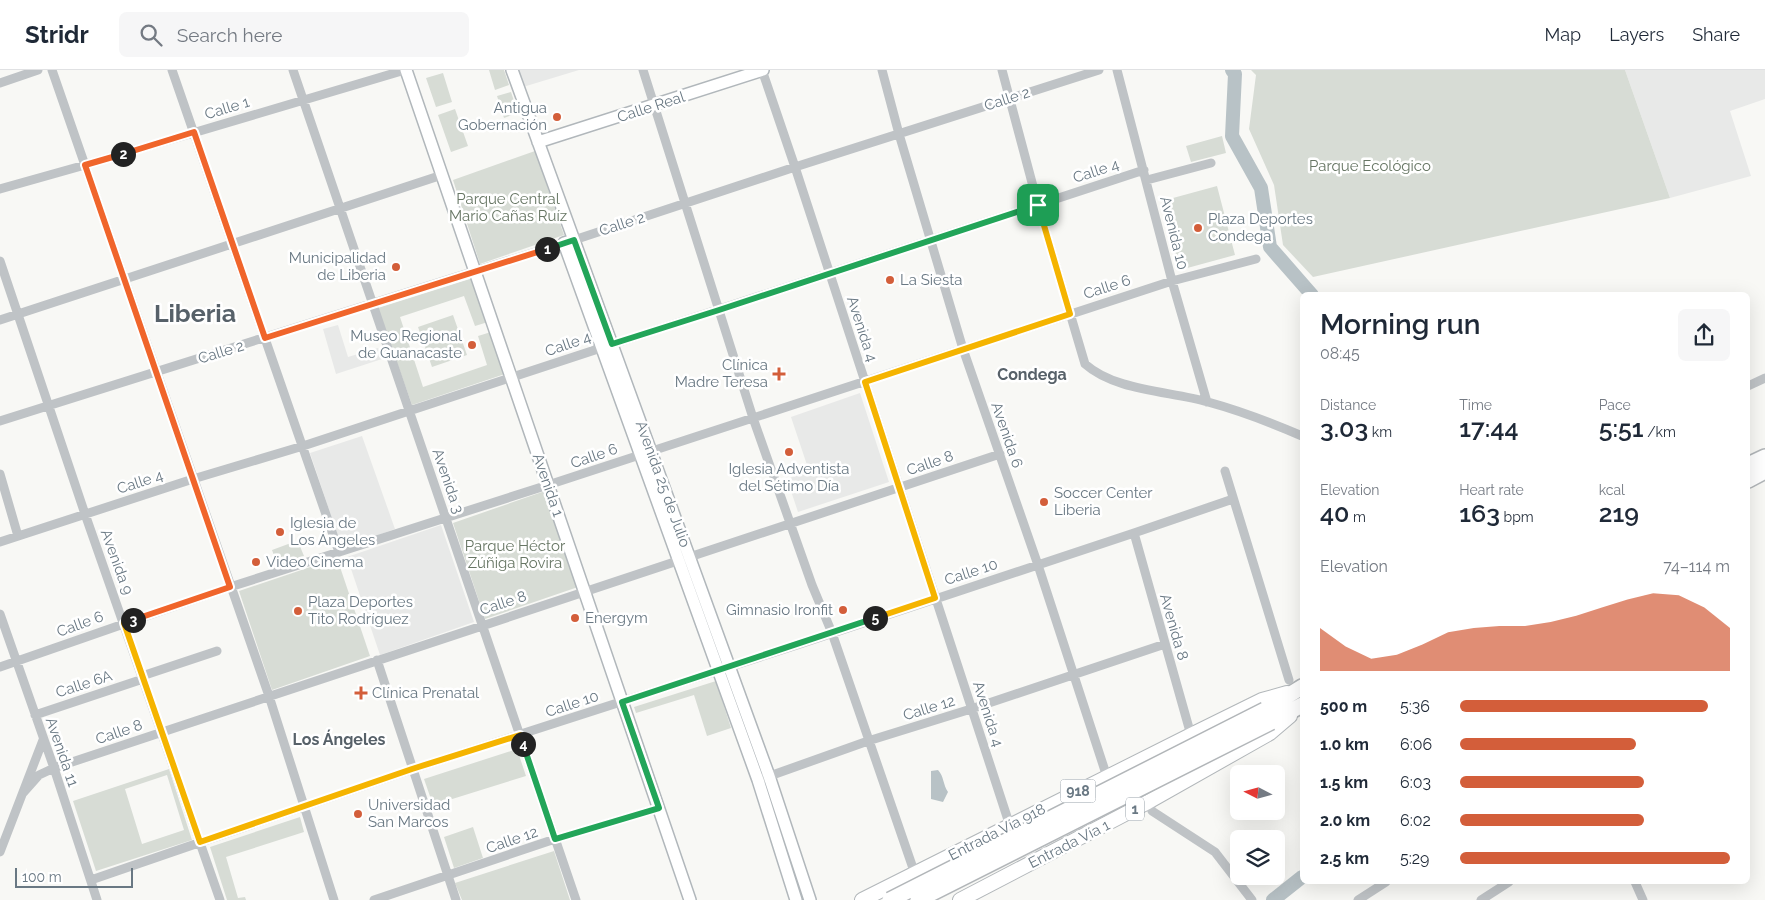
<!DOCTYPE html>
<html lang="en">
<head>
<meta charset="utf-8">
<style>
  body { margin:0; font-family:Raleway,sans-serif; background:#f6f6f7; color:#1f2937; height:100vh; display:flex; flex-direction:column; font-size:19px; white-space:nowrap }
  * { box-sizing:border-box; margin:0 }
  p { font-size:16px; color:#747a83 }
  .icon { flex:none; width:28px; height:28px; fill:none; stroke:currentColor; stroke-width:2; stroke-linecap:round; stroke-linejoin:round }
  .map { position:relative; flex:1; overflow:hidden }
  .details { position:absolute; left:1300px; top:222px; width:450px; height:592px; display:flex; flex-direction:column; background:#fff; border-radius:8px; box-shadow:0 5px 20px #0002 }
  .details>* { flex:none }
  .needle { width:32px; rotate:276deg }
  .fabs { position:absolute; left:1230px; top:695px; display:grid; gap:10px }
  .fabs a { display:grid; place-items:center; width:55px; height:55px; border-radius:8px; background:#fff; box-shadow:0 5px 20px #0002; font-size:25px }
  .scale { position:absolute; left:15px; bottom:12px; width:118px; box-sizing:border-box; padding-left:5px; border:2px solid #697883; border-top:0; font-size:14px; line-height:18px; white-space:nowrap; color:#697883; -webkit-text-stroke:4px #fff; paint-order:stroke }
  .pin { position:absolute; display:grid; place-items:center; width:42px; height:42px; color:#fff; margin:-21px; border-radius:10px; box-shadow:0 2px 8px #0006 }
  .km { position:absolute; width:25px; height:25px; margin:-12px; border-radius:50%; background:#222; color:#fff; font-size:14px; line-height:25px; text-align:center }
  .round { display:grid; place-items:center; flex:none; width:52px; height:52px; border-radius:8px; background:#f6f6f7 }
  .head { display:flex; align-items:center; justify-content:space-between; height:85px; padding:0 20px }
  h1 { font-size:28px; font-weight:600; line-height:38px }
  .figures { display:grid; grid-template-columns:repeat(3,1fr); gap:8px; height:85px; padding:5px 20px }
  .figures div { display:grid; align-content:center }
  .figures b { font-size:25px; font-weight:600 }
  .figures small { font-size:14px; font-weight:400 }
  .figures p { font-size:14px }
  .chart { height:140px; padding:10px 20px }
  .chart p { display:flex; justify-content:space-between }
  .chart svg { width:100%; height:90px; margin-top:5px; fill:#d35e3a; opacity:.7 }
  ul { padding:0 20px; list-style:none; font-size:16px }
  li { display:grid; grid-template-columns:80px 60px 1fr; align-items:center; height:38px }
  li i { height:12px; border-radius:6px; background:#d35e3a }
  header { display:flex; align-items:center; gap:30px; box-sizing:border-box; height:70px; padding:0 25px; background:#fff; border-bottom:1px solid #e0e1e3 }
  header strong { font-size:24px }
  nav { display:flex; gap:28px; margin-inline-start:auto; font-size:18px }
  .search { width:350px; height:45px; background:#f6f6f7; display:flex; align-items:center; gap:12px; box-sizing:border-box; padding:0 18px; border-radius:8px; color:#747a83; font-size:19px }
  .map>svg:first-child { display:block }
</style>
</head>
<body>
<header>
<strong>Stridr</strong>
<div class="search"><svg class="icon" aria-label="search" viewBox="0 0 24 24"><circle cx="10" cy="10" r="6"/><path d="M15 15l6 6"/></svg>Search here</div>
<nav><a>Map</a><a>Layers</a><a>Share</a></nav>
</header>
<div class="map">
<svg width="1765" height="830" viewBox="0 0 1765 830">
  <rect width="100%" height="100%" fill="#f8f8f5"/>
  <path fill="#e8e9e8" d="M 518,0 L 579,0 L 523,17 Z
    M 1625,0 L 1765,0 L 1765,29 L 1730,41 L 1751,106 L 1670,128 Z
    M 338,255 L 348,287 L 378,278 L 382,289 L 336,304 L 323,259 Z
    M 860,323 L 889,412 L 798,442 L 787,409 L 809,401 L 791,347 Z
    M 362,366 L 395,459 L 342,478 L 310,383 Z
    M 441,455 L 474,552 L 380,585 L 347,487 Z"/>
  <path fill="#d7dcd5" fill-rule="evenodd" d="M 489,0 L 504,0 L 509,15 L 495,20 Z
    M 1251,0 L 1625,0 L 1670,128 L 1313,207 L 1283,175 L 1274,115 L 1249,59 L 1256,5 Z
    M 443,3 L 452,32 L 436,37 L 426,8 Z
    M 511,22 L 518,43 L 504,48 L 497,26 Z
    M 455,39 L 468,76 L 451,82 L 438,45 Z
    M 1222,66 L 1226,83 L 1191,92 L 1186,76 Z
    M 535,81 L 564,165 L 480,194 L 453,110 Z
    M 1217,116 L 1235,185 L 1180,200 L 1162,131 Z
    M 473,208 L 488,252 L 475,256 L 464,226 L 400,247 L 423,317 L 487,295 L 478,266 L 491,262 L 505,304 L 412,335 L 378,238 Z
    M 453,245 L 467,285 L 432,297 L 418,257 Z
    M 545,421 L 578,517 L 485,549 L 453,453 Z
    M 291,473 L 292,477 L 299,474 L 304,486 L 278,496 L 272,480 Z
    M 337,488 L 370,586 L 272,620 L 239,521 Z
    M 716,611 L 731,658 L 707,666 L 694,625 L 636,643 L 634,637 Z
    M 517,679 L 526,706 L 433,735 L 424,709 Z
    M 169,699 L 192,770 L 96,801 L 73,731 ZM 167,705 L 184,760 L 142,774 L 125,719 Z
    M 300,747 L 304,762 L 226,787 L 238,828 L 245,827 L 246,830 L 227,830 L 210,777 Z
    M 473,757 L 483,788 L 454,798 L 444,767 Z
    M 554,781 L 570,830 L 462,830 L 455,813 Z"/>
  <path fill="#b8c2c6" d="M 938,700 C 944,706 943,715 948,722 L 943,732 L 931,729 L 931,701 Z"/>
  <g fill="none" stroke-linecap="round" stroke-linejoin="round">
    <path stroke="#b8c2c6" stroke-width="14" d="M 1232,0 L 1235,4 L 1232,66 L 1261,118 L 1270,177 L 1312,225
      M 1273,830 L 1302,807"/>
    <g stroke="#b1b7bb" stroke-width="14">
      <path id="secondary" d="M 406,0 L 690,830
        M 512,0 L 769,706 L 810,830
        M 538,72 L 763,0
        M 574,170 L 564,173 L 758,710 L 796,830"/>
    </g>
    <g stroke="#b2b7ba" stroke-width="16">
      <path id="primary" d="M 862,830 L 1191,665 L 1262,630 L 1287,623
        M 960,830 L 1148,732 L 1270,663 L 1290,646"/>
    </g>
    <g stroke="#b2b6b9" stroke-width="18">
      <path id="highway" d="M 1748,395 L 1765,387
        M 1748,410 L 1765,401
        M 1265,640 L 1302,617
        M 1271,652 L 1302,635"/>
    </g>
    <path stroke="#bfc3c6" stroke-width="9" d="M 52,0 L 269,626 L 334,830
      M 172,0 L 339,482
      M 293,0 L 576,830
      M 643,0 L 753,348 L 812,515 L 832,563 L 915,804
      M 762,0 L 795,97 L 1010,756
      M 882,0 L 899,64 L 963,279 L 1038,495 L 1107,707
      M 1002,0 L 1038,135 L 1085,294 C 1115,321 1170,321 1208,332 C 1241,341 1272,353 1302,366
      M 1117,0 L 1172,211 L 1207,332
      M 0,13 L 38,0
      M 1147,110 L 1211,93
      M 0,119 L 85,95 L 405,0
      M 574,170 L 795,97 L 1099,0
      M 0,191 L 85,444 L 220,830
      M 0,250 L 442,105
      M 1748,316 L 1765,308
      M 0,351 L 564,173
      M 1225,401 L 1289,610
      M 0,404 L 18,466
      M 1134,463 L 1189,658
      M 0,472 L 193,409 L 303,376 L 409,341 L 1144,100
      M 0,544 L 54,698 L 97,830
      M 377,590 L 456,830
      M 0,597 L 230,517 L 548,415 L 1172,211 L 1256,189
      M 142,606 L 217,581
      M 35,645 L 143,609
      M 764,708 L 868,671 L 971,639 L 1165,574
      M 23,723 L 39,705 L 54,698 L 1000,384
      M 1148,732 L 1152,741 L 1215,782 L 1252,830
      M 0,782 L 43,670
      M 91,810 L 413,699 L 797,575 L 1134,463 L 1233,429
      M 1635,812 L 1643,830
      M 374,830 L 555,769 L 659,738
      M 1358,830 L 1386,812
      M 1481,830 L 1509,812"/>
    <use href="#secondary" stroke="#fff" stroke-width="11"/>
    <use href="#primary" stroke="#fff" stroke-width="14"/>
    <use href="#highway" stroke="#fff" stroke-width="15"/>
    <g stroke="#b2b6b9" stroke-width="18" stroke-linecap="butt">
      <path id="highway-bridge" d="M 890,830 L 1265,640
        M 918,830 L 1271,652"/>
    </g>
    <use href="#highway-bridge" stroke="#fff" stroke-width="15"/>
  </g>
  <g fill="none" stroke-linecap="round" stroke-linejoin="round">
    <g stroke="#fff" stroke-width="10">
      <path id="split-1" d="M 547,179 L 574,170 L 612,274 L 719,240 L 1038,135"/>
    </g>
    <g stroke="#fff" stroke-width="10">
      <path id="split-2" d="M 123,84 L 194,62 L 265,268 L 547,179"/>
    </g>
    <g stroke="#fff" stroke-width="10">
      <path id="split-3" d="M 123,84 L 85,95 L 230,517 L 133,550"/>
    </g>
    <g stroke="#fff" stroke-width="10">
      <path id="split-4" d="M 133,550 L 124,553 L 200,772 L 412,699 L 520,665 L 523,674"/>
    </g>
    <g stroke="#fff" stroke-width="10">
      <path id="split-5" d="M 523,674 L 555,769 L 659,738 L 622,632 L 875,548"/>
    </g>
    <g stroke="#fff" stroke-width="10">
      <path id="split-6" d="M 875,548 L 935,528 L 865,312 L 1070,244 L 1038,135"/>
    </g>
    <use href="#split-1" stroke="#22a559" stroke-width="6"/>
    <use href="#split-2" stroke="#f0652b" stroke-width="6"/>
    <use href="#split-3" stroke="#f0652b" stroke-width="6"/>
    <use href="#split-4" stroke="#f5b400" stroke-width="6"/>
    <use href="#split-5" stroke="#22a559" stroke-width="6"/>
    <use href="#split-6" stroke="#f5b400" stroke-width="6"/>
  </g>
  <g fill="#d35e3a" stroke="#fff" stroke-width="2">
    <circle cx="557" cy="47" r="5"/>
    <circle cx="1198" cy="158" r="5"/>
    <circle cx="396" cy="197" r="5"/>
    <circle cx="890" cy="210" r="5"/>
    <circle cx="472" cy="275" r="5"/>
    <path d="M776.5 296.5h5v5h5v5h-5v5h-5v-5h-5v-5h5z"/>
    <circle cx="789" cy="382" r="5"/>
    <circle cx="1044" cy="432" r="5"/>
    <circle cx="280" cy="462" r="5"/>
    <circle cx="256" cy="492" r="5"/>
    <circle cx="843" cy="540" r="5"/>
    <circle cx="298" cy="541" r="5"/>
    <circle cx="575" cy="548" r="5"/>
    <path d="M358.5 615.5h5v5h5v5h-5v5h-5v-5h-5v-5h5z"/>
    <circle cx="358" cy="744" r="5"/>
  </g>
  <g text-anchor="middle" stroke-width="5" stroke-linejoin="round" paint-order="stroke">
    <g fill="#fff" stroke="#96a0a8" stroke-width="1">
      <rect x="1060.5" y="709.5" width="35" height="23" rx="4"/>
      <rect x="1126" y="727.5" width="18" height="23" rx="4"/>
    </g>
    <g font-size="14" font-weight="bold" fill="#697883">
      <text x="1078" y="726">918</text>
      <text x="1135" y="744">1</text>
    </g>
    <g font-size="15" fill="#697883" stroke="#fff">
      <text transform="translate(1007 29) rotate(-18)" y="5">Calle 2</text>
      <text transform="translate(651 37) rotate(-18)" y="5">Calle Real</text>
      <text transform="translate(227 38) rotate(-17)" y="5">Calle 1</text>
      <text transform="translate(1096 101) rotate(-18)" y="5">Calle 4</text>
      <text transform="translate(622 154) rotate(-18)" y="5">Calle 2</text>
      <text transform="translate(1174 163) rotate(76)" y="5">Avenida 10</text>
      <text transform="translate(1107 217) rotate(-18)" y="5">Calle 6</text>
      <text transform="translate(862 259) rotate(72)" y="5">Avenida 4</text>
      <text transform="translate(568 274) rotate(-19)" y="5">Calle 4</text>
      <text transform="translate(221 282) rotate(-17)" y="5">Calle 2</text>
      <text transform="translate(1007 365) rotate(71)" y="5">Avenida 6</text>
      <text transform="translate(594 386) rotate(-19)" y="5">Calle 6</text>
      <text transform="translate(930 393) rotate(-19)" y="5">Calle 8</text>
      <text transform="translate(448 411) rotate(71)" y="5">Avenida 3</text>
      <text transform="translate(140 412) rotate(-18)" y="5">Calle 4</text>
      <text transform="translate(663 414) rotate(70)" y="5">Avenida 25 de Julio</text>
      <text transform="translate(548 415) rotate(71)" y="5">Avenida 1</text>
      <text transform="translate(117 492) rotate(70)" y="5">Avenida 9</text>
      <text transform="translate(971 502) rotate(-18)" y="5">Calle 10</text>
      <text transform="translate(503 533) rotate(-18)" y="5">Calle 8</text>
      <text transform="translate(80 554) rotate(-20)" y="5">Calle 6</text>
      <text transform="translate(1174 557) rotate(74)" y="5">Avenida 8</text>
      <text transform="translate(84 614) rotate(-18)" y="5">Calle 6A</text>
      <text transform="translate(572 634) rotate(-18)" y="5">Calle 10</text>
      <text transform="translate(929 638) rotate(-17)" y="5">Calle 12</text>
      <text transform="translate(988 644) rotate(72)" y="5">Avenida 4</text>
      <text transform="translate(119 662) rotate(-19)" y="5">Calle 8</text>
      <text transform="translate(62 682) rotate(71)" y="5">Avenida 11</text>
      <text transform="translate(997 762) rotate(-27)" y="5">Entrada Vía 918</text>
      <text transform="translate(512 770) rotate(-19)" y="5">Calle 12</text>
      <text transform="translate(1069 774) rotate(-27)" y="5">Entrada Vía 1</text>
    </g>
    <g font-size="15" fill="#697883" stroke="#fff" text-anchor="start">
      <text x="547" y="43" text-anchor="end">Antigua<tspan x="547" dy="17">Gobernación</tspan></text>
      <text x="1208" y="154">Plaza Deportes<tspan x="1208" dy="17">Condega</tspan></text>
      <text x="386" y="193" text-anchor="end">Municipalidad<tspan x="386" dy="17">de Liberia</tspan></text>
      <text x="900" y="215">La Siesta</text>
      <text x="462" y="271" text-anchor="end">Museo Regional<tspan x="462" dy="17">de Guanacaste</tspan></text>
      <text x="768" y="300" text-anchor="end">Clínica<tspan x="768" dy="17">Madre Teresa</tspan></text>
      <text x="789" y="404" text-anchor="middle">Iglesia Adventista<tspan x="789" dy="17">del Sétimo Día</tspan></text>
      <text x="1054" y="428">Soccer Center<tspan x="1054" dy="17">Liberia</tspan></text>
      <text x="290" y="458">Iglesia de<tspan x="290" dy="17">Los Ángeles</tspan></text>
      <text x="266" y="497">Video Cinema</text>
      <text x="308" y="537">Plaza Deportes<tspan x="308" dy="17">Tito Rodríguez</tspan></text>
      <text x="833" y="545" text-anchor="end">Gimnasio Ironfit</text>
      <text x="585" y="553">Energym</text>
      <text x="372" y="628">Clínica Prenatal</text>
      <text x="368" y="740">Universidad<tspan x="368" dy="17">San Marcos</tspan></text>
    </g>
    <g font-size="15" fill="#677664" stroke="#fff">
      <text x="1370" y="101">Parque Ecológico</text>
      <text x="508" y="134">Parque Central<tspan x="508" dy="17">Mario Cañas Ruíz</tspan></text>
      <text x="515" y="481">Parque Héctor<tspan x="515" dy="17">Zúñiga Rovira</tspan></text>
    </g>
    <g font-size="16" font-weight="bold" fill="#576169" stroke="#fff">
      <text x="1032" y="310">Condega</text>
      <text x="339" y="675">Los Ángeles</text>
    </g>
    <g font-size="25" font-weight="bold" fill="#576169" stroke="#fff">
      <text x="195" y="252">Liberia</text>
    </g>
  </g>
</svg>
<div class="fabs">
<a><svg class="needle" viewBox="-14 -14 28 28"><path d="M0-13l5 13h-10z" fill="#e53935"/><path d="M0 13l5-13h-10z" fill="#747a83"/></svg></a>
<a><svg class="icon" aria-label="layers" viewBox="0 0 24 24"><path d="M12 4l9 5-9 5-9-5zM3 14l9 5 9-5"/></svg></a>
</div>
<div class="scale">100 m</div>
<div class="pin" style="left:1038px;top:135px;background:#1e9e55"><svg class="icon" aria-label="arrive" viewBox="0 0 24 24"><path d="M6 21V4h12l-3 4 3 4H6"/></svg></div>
<b class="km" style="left:547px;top:179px">1</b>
<b class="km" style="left:123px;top:84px">2</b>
<b class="km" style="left:133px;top:550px">3</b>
<b class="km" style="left:523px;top:674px">4</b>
<b class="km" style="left:875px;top:548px">5</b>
<section class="details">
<div class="head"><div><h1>Morning run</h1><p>08:45</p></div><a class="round"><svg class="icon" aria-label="share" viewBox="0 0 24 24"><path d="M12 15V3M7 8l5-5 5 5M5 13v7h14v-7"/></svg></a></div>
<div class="figures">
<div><p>Distance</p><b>3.03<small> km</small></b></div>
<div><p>Time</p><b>17:44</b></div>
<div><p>Pace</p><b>5:51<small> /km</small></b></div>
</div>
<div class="figures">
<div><p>Elevation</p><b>40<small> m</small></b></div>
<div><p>Heart rate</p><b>163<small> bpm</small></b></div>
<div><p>kcal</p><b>219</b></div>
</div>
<div class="chart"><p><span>Elevation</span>74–114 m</p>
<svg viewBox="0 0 160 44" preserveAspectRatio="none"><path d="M0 44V23L10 32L20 38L30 36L40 31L50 25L60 23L70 22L80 22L90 20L100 17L110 13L120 9L130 6L140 7L150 13L160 23V44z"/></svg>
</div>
<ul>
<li><b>500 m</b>5:36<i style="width:92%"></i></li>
<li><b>1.0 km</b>6:06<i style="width:65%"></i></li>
<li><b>1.5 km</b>6:03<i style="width:68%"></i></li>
<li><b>2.0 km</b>6:02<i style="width:68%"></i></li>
<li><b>2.5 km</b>5:29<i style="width:100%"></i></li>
</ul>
</section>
</div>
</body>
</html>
